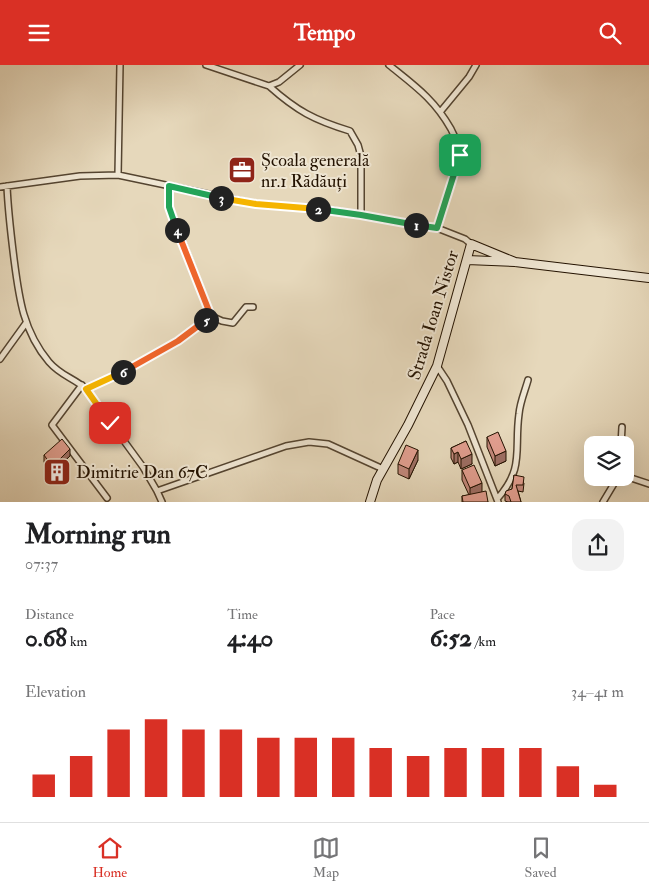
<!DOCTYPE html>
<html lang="en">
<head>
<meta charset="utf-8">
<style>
  body { margin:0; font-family:"IM FELL Double Pica",serif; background:#f2f2f2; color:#202124; height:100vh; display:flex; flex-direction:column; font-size:19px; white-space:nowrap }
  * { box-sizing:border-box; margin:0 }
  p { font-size:16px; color:#757577 }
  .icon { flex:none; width:28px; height:28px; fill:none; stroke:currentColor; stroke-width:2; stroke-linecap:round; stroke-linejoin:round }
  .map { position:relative; height:437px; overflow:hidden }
  .drawer { display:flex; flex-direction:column; background:#fff; flex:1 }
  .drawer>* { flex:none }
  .fabs { position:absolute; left:584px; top:371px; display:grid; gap:10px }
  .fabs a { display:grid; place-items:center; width:50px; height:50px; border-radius:10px; background:#fff; box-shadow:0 5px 20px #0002; font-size:25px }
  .pin { position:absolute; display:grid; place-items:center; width:42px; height:42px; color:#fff; margin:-21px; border-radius:10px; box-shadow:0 2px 8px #0006 }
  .km { position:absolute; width:25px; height:25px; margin:-12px; border-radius:50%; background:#222; color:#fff; font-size:14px; line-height:25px; text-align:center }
  .round { display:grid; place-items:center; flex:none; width:52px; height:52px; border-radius:15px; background:#f2f2f2 }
  .headline { display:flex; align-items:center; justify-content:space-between; height:85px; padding:0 25px }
  h1 { font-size:28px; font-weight:800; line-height:38px }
  .stats { display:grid; grid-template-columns:repeat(3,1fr); gap:8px; height:85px; padding:5px 25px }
  .stats div { display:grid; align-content:center }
  .stats b { font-size:25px; font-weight:800 }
  .stats small { font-size:14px; font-weight:400 }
  .stats p { font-size:14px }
  .chart { height:140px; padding:10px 25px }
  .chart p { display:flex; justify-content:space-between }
  .chart svg { width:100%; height:90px; margin-top:5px; stroke:#d93025; stroke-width:6 }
  header { display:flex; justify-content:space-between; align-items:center; height:65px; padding:0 25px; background:#d93025; color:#fff; font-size:22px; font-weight:800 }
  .dock { display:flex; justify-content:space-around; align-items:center; height:70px; border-top:1px solid #e0e0e0; background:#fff; font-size:14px; color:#757577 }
  .dock a { display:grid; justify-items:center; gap:2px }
  .dock .current { color:#d93025 }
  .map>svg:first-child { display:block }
</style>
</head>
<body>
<header><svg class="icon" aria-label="menu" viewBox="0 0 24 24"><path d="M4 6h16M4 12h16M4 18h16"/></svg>Tempo<svg class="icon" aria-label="search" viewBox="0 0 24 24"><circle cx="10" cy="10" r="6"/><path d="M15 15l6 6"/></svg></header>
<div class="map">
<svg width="649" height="437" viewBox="0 0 649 437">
  <rect width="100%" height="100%" fill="#e6d8bb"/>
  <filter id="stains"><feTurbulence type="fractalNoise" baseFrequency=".004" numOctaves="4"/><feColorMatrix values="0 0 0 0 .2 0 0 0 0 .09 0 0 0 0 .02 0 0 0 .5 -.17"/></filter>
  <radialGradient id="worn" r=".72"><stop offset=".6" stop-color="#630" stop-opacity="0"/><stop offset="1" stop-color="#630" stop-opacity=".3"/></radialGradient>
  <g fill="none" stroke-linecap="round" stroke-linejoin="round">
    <g stroke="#544430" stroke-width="8">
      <path id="street" d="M 206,0 L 269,21 L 279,17 L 300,0
        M 389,0 C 415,21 434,34 451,64 C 455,73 460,80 460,90 L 437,163
        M 269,21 C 297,46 314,55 350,66 L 358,80 L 361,91 L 361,150
        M 441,46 L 469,12 L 476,0
        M 118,110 L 120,0
        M 7,121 C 8,146 11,170 14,194 C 19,233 23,266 49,297 C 61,311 74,313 86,324 L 143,402 L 157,426 L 162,437
        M 0,122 L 80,111 L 118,110 L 256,139 L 330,145 L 437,163 L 465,174 L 471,179
        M 211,251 L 222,256 L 233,258 L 246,242 L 253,242
        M 0,294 L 26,258
        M 437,301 L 447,316 L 468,360 L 498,437
        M 82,320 L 52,360 L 107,433
        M 86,324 L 128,304 L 178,276 L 211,251 L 169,142 L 169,121
        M 621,380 L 622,362
        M 625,411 L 649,419
        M 157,426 L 286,381 L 309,377 L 328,379 L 383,404
        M 497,434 C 525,403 514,385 519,349 C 520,337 525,326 528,315
        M 603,437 L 618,412"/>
    </g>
    <g stroke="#231201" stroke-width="10">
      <path id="secondary" d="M 467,195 L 515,197 L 649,213
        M 370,437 L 377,415 L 408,360 L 437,301 L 471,179 L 515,197"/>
    </g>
    <use href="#street" stroke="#efe6d3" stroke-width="5"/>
    <use href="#secondary" stroke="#efe6d3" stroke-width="8"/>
  </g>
  <path fill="#c2887b" stroke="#231201" d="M 487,372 L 506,396 L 495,401 L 487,382 Z
    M 466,376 L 472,399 L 461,404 L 458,397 L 454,399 L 451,393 L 451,383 Z
    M 44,390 L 70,391 L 61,400 L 66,415 L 60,420 L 44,397 Z
    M 418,395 L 409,414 L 398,409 L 398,399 Z
    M 462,405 L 482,427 L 488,437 L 462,437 L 462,431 L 469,430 L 462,415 Z
    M 514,410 L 524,418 L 523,427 L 518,426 L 521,437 L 508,437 L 505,436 L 505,429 L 512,424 Z"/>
  <path fill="#9e6f64" stroke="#231201" d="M 70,384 L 70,391 L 58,402 L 58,396 Z
    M 418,385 L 418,395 L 409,414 L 409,404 Z
    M 506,386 L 506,396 L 495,401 L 495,391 Z
    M 458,387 L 458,397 L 454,399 L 454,389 Z
    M 472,389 L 472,399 L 461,404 L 461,394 Z
    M 66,409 L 66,415 L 60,420 L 60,413 Z
    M 482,418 L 482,428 L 470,433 L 470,423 Z"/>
  <path fill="#e19e8f" stroke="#231201" d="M 498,367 L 506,386 L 495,391 L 487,372 Z
    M 62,374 L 70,384 L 58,396 L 66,409 L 60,413 L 44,390 Z
    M 466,376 L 472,389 L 461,394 L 458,387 L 454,389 L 451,383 Z
    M 406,380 L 418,385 L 409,404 L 398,399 Z
    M 474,400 L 482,418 L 470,423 L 462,405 Z
    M 514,410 L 524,412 L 523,420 L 516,420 L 521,437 L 511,437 L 509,431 L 505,429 L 506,426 L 512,424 Z
    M 486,426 L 488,437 L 463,437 L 462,431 Z"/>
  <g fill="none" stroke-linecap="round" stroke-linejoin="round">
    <g stroke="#fff" stroke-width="10">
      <path id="split-1" d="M 416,160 L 437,163 L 460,90"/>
    </g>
    <g stroke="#fff" stroke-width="10">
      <path id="split-2" d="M 318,144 L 361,150 L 416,160"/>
    </g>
    <g stroke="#fff" stroke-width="10">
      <path id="split-3" d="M 221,133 L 256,139 L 318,144"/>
    </g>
    <g stroke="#fff" stroke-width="10">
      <path id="split-4" d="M 177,165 L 169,142 L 169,121 L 221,133"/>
    </g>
    <g stroke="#fff" stroke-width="10">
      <path id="split-5" d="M 177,165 L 211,251 L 206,255"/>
    </g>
    <g stroke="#fff" stroke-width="10">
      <path id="split-6" d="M 123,307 L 178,276 L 206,255"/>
    </g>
    <g stroke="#fff" stroke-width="10">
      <path id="split-7" d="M 110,358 L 86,324 L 123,307"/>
    </g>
    <use href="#split-1" stroke="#22a559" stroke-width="6"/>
    <use href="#split-2" stroke="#22a559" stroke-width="6"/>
    <use href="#split-3" stroke="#f5b400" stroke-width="6"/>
    <use href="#split-4" stroke="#22a559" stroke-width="6"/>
    <use href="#split-5" stroke="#f0652b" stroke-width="6"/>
    <use href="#split-6" stroke="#f0652b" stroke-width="6"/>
    <use href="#split-7" stroke="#f5b400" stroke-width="6"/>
  </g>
  <defs>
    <g id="office-square" transform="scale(1.4375)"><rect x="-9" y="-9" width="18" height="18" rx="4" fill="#8f2418" stroke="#efe6d3"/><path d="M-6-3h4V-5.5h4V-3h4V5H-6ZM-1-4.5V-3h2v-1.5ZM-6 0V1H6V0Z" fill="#fff"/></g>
    <g id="building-square" transform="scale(1.4375)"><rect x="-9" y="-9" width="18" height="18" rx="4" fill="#8f2418" stroke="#efe6d3"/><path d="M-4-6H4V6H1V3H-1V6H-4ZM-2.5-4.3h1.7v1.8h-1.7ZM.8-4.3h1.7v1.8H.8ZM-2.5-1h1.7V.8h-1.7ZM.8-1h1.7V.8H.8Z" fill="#fff"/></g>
  </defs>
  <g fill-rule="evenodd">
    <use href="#office-square" x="242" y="105"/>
    <use href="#building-square" x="57" y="407"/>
  </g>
  <g text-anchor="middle" stroke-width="4" stroke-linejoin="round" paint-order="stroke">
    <g font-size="18" fill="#231201" stroke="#efe6d3" text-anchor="start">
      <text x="261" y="101">Școala generală<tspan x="261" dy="21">nr.1 Rădăuți</tspan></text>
      <text x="76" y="413">Dimitrie Dan 67C</text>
    </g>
    <g font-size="18" fill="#231201" stroke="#efe6d3">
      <text transform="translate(433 250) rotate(-73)" y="6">Strada Ioan Nistor</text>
    </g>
  </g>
  <rect width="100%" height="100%" filter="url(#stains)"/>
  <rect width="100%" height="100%" fill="url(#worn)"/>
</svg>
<div class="fabs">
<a><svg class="icon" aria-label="layers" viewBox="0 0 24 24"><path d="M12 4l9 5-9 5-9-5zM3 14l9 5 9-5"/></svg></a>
</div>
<div class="pin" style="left:460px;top:90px;background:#1e9e55"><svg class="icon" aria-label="arrive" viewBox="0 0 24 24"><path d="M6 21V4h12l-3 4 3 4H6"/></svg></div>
<div class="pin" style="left:110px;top:358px;background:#d93025"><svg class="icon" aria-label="check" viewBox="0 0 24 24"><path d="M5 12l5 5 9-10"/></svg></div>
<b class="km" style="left:416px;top:160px">1</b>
<b class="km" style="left:318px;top:144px">2</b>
<b class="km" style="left:221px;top:133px">3</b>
<b class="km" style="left:177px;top:165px">4</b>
<b class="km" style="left:206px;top:255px">5</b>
<b class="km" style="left:123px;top:307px">6</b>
</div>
<section class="drawer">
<div class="headline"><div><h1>Morning run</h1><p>07:37</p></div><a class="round"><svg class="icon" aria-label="share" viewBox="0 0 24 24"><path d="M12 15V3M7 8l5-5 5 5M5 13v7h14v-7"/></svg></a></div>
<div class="stats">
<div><p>Distance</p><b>0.68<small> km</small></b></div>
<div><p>Time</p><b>4:40</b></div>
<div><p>Pace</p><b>6:52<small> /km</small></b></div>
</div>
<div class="chart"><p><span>Elevation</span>34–41 m</p>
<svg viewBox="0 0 160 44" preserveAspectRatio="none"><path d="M5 44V33M15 44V24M25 44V11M35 44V6M45 44V11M55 44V11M65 44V15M75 44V15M85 44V15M95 44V20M105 44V24M115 44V20M125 44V20M135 44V20M145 44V29M155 44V38"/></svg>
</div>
</section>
<nav class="dock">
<a class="current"><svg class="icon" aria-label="home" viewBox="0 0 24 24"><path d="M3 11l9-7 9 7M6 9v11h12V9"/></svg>Home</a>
<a><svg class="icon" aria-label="map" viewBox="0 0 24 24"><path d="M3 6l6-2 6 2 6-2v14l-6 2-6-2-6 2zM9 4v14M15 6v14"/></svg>Map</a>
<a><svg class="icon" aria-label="saved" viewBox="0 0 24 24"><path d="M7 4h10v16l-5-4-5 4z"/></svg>Saved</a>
</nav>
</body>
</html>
